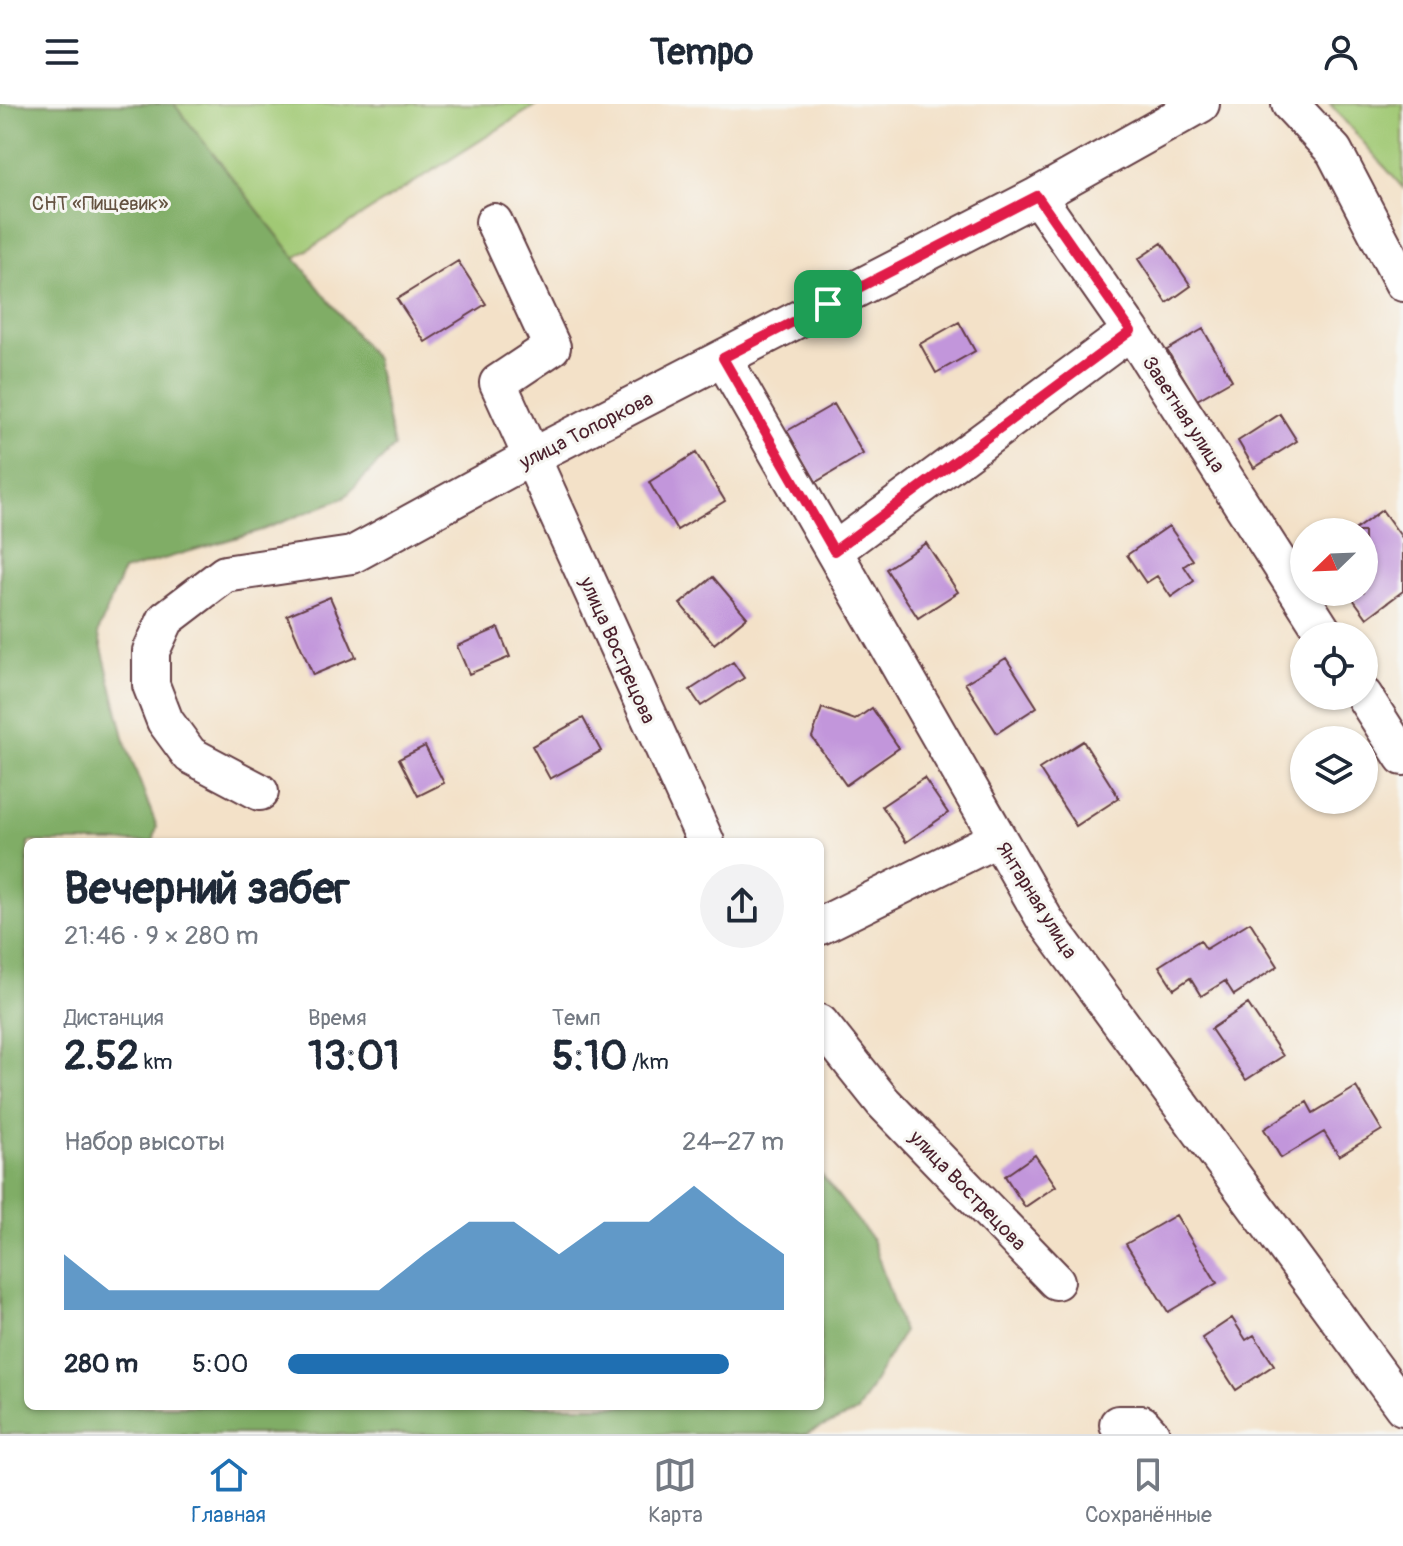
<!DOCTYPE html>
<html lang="ru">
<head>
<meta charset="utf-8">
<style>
  body { margin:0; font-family:Pangolin,sans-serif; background:#f2f2f3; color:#1f2937; height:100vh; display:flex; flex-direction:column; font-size:30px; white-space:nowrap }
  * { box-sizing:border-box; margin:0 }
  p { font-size:26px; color:#747a83 }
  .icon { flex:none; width:44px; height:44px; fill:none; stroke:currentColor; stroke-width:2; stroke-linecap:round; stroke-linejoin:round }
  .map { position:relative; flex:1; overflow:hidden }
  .panel { position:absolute; left:24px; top:734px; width:800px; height:572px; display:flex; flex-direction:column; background:#fff; border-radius:12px; box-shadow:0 2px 6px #0004 }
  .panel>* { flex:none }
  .needle { width:52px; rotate:247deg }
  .fabs { position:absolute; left:1290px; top:414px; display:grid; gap:16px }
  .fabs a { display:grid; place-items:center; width:88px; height:88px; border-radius:50%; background:#fff; box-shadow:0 2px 6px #0004; font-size:40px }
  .pin { position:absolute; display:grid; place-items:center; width:68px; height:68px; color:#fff; margin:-34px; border-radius:16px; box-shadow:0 4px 12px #0006 }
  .round { display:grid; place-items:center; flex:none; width:84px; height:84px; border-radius:42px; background:#f2f2f3 }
  .head { display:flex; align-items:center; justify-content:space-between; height:136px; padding:0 40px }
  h1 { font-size:44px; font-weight:800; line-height:60px }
  .metrics { display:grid; grid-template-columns:repeat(3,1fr); gap:12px; height:136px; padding:8px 40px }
  .metrics div { display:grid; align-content:center }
  .metrics b { font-size:40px; font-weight:800 }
  .metrics small { font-size:22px; font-weight:400 }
  .metrics p { font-size:22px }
  .chart { height:224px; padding:16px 40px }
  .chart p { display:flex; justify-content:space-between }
  .chart svg { width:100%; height:144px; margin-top:8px; fill:#1f6fb2; opacity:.7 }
  ul { padding:0 40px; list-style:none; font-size:26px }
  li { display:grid; grid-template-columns:128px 96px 1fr; align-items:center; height:60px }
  li i { height:20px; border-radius:10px; background:#1f6fb2 }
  header { display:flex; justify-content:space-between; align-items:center; height:104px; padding:0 40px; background:#fff; font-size:36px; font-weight:800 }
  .tab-bar { display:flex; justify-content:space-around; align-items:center; height:112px; border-top:2px solid #e0e1e3; background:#fff; font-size:22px; color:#747a83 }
  .tab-bar a { display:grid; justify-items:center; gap:4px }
  .tab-bar .active { color:#1f6fb2 }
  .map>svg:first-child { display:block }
</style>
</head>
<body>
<header><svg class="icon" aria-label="menu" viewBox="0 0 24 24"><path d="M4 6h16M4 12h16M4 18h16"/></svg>Tempo<svg class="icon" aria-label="person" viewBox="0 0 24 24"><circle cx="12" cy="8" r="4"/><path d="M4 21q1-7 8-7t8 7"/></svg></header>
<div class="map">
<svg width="1403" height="1330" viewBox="0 0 1403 1330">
  <rect width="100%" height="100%" fill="#f6f6f2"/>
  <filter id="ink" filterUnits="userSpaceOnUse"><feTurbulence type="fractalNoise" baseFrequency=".0125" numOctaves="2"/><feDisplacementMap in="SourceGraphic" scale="16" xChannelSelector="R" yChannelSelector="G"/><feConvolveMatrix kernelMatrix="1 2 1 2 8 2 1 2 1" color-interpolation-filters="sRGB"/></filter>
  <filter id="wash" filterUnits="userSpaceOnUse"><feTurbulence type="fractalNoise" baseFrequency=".006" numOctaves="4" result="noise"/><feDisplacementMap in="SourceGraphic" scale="32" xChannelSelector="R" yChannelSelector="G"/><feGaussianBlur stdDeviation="1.8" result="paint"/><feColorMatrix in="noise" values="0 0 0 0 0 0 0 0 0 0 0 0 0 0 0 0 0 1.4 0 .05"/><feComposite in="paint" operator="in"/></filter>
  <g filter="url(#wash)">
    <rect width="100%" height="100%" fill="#f3e1c8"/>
    <path fill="#a1c974" stroke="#767450" stroke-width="2" d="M 0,0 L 538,0 L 241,188 Z
      M 1330,0 L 1403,0 L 1403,84 Z"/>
    <path fill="#80ad66" stroke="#656648" stroke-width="2" d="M 0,0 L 174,0 L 375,255 L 394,343 L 344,394 L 262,426 L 123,467 L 98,528 L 126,641 L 157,723 L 153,738 L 28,738 L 28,1302 L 820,1302 L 820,1069 L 872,1135 L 903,1228 L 857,1308 L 806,1330 L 0,1330 Z"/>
    <g id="blocks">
      <path fill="#c296db" d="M 1162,139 L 1191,182 L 1167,199 L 1138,155 Z
        M 458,157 L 486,200 L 425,238 L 397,195 Z
        M 959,218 L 975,247 L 936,269 L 920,240 Z
        M 1203,225 L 1232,276 L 1197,296 L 1167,246 Z
        M 834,300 L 863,350 L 816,378 L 787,327 Z
        M 1280,310 L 1297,337 L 1254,364 L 1238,337 Z
        M 696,349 L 725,397 L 677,426 L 649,378 Z
        M 1382,406 L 1403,435 L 1403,487 L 1367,514 L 1348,488 L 1364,488 L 1364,428 L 1352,428 Z
        M 1169,422 L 1193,456 L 1184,462 L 1194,477 L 1171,493 L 1157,472 L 1146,479 L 1127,451 Z
        M 926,439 L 958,488 L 918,514 L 886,465 Z
        M 713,473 L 747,513 L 714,540 L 680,500 Z
        M 330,493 L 356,553 L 313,571 L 287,511 Z
        M 498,524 L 510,553 L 469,570 L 457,542 Z
        M 1006,554 L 1037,603 L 997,629 L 965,579 Z
        M 733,558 L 744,574 L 701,602 L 690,586 Z
        M 822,604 L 855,616 L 872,604 L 899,644 L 846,681 L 812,633 Z
        M 583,614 L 601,647 L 550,675 L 532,642 Z
        M 1083,637 L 1119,694 L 1076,722 L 1039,665 Z
        M 425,642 L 444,679 L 418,692 L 399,655 Z
        M 924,674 L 948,709 L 906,738 L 882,702 Z
        M 1250,818 L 1278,862 L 1234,891 L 1225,877 L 1201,892 L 1190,874 L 1174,885 L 1159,862 L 1200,836 L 1206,845 Z
        M 1248,900 L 1283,952 L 1246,976 L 1211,925 Z
        M 1356,983 L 1382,1026 L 1339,1052 L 1324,1028 L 1281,1054 L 1264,1025 L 1307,998 L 1313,1009 Z
        M 1035,1051 L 1056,1082 L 1025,1103 L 1005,1072 Z
        M 1176,1111 L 1217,1179 L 1168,1208 L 1126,1140 Z
        M 1232,1214 L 1246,1236 L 1254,1231 L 1274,1261 L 1236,1286 L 1202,1234 Z"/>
    </g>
  </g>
  <g filter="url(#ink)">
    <use href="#blocks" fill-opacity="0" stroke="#633c43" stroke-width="2"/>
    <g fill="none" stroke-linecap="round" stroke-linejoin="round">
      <g stroke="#633c43" stroke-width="40">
        <path id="minor" d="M 1290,0 L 1334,47 L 1403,179
          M 1037,92 L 1131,227 L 1326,532
          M 494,118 L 552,243 L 498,279 L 706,738
          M 723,254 L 1045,816 L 1403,1303
          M 834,447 L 1131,227
          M 1364,592 L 1403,653
          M 260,688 L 190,651 L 165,617 L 151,581 L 151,547 L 166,515 L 225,470 L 352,451 L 531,353 L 1037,92 L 1201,0
          M 820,822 L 998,734
          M 820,919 L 883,998 L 1056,1177
          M 1118,1320 L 1142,1320 L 1151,1330"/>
      </g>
      <use href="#minor" stroke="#fff" stroke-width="36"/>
    </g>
  </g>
  <g fill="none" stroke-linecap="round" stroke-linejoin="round" filter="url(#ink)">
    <g stroke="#fff" stroke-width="16">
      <path id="route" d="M 1037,92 L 1131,227 L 834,447 L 723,254 Z"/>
    </g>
    <use href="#route" stroke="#e11d48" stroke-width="10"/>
  </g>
  <g text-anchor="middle" stroke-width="6" stroke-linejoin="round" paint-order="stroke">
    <g font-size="20" fill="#645241" stroke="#f6f6f2">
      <text x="100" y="106">СНТ «Пищевик»</text>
    </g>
    <g font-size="20" fill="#4a1f2b" stroke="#f6f6f2">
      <text transform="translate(1184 310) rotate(57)" y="7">Заветная улица</text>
      <text transform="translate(586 326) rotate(-27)" y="7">улица Топоркова</text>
      <text transform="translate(618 546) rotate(66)" y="7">улица Вострецова</text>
      <text transform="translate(1037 796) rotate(58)" y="7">Янтарная улица</text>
      <text transform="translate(968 1086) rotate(46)" y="7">улица Вострецова</text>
    </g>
  </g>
</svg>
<div class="fabs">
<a><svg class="needle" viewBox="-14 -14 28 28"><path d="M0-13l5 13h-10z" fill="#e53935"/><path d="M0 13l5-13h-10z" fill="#747a83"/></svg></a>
<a><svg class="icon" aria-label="locate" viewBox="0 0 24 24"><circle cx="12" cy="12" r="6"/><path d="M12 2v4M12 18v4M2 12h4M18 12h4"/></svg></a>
<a><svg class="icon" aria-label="layers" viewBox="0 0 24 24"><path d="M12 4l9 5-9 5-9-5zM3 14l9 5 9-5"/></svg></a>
</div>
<div class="pin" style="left:828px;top:200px;background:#1e9e55"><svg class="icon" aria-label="arrive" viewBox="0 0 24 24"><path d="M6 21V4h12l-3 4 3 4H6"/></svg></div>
<section class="panel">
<div class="head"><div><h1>Вечерний забег</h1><p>21:46 · 9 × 280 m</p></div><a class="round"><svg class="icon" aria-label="share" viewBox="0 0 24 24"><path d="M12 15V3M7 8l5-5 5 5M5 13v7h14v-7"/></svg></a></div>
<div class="metrics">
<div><p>Дистанция</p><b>2.52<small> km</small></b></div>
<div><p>Время</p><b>13:01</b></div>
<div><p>Темп</p><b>5:10<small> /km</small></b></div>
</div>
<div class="chart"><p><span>Набор высоты</span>24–27 m</p>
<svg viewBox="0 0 160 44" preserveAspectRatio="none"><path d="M0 44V27L10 38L20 38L30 38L40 38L50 38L60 38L70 38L80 27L90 17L100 17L110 27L120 17L130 17L140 6L150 17L160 27V44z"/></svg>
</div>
<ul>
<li><b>280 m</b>5:00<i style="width:89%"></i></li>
</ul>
</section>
</div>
<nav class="tab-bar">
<a class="active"><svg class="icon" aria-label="home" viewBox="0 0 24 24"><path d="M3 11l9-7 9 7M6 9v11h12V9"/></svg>Главная</a>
<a><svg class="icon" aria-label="map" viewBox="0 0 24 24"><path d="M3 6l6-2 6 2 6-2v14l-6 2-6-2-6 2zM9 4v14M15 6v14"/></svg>Карта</a>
<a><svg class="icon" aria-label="saved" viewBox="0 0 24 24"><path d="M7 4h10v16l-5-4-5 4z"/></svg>Сохранённые</a>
</nav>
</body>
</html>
